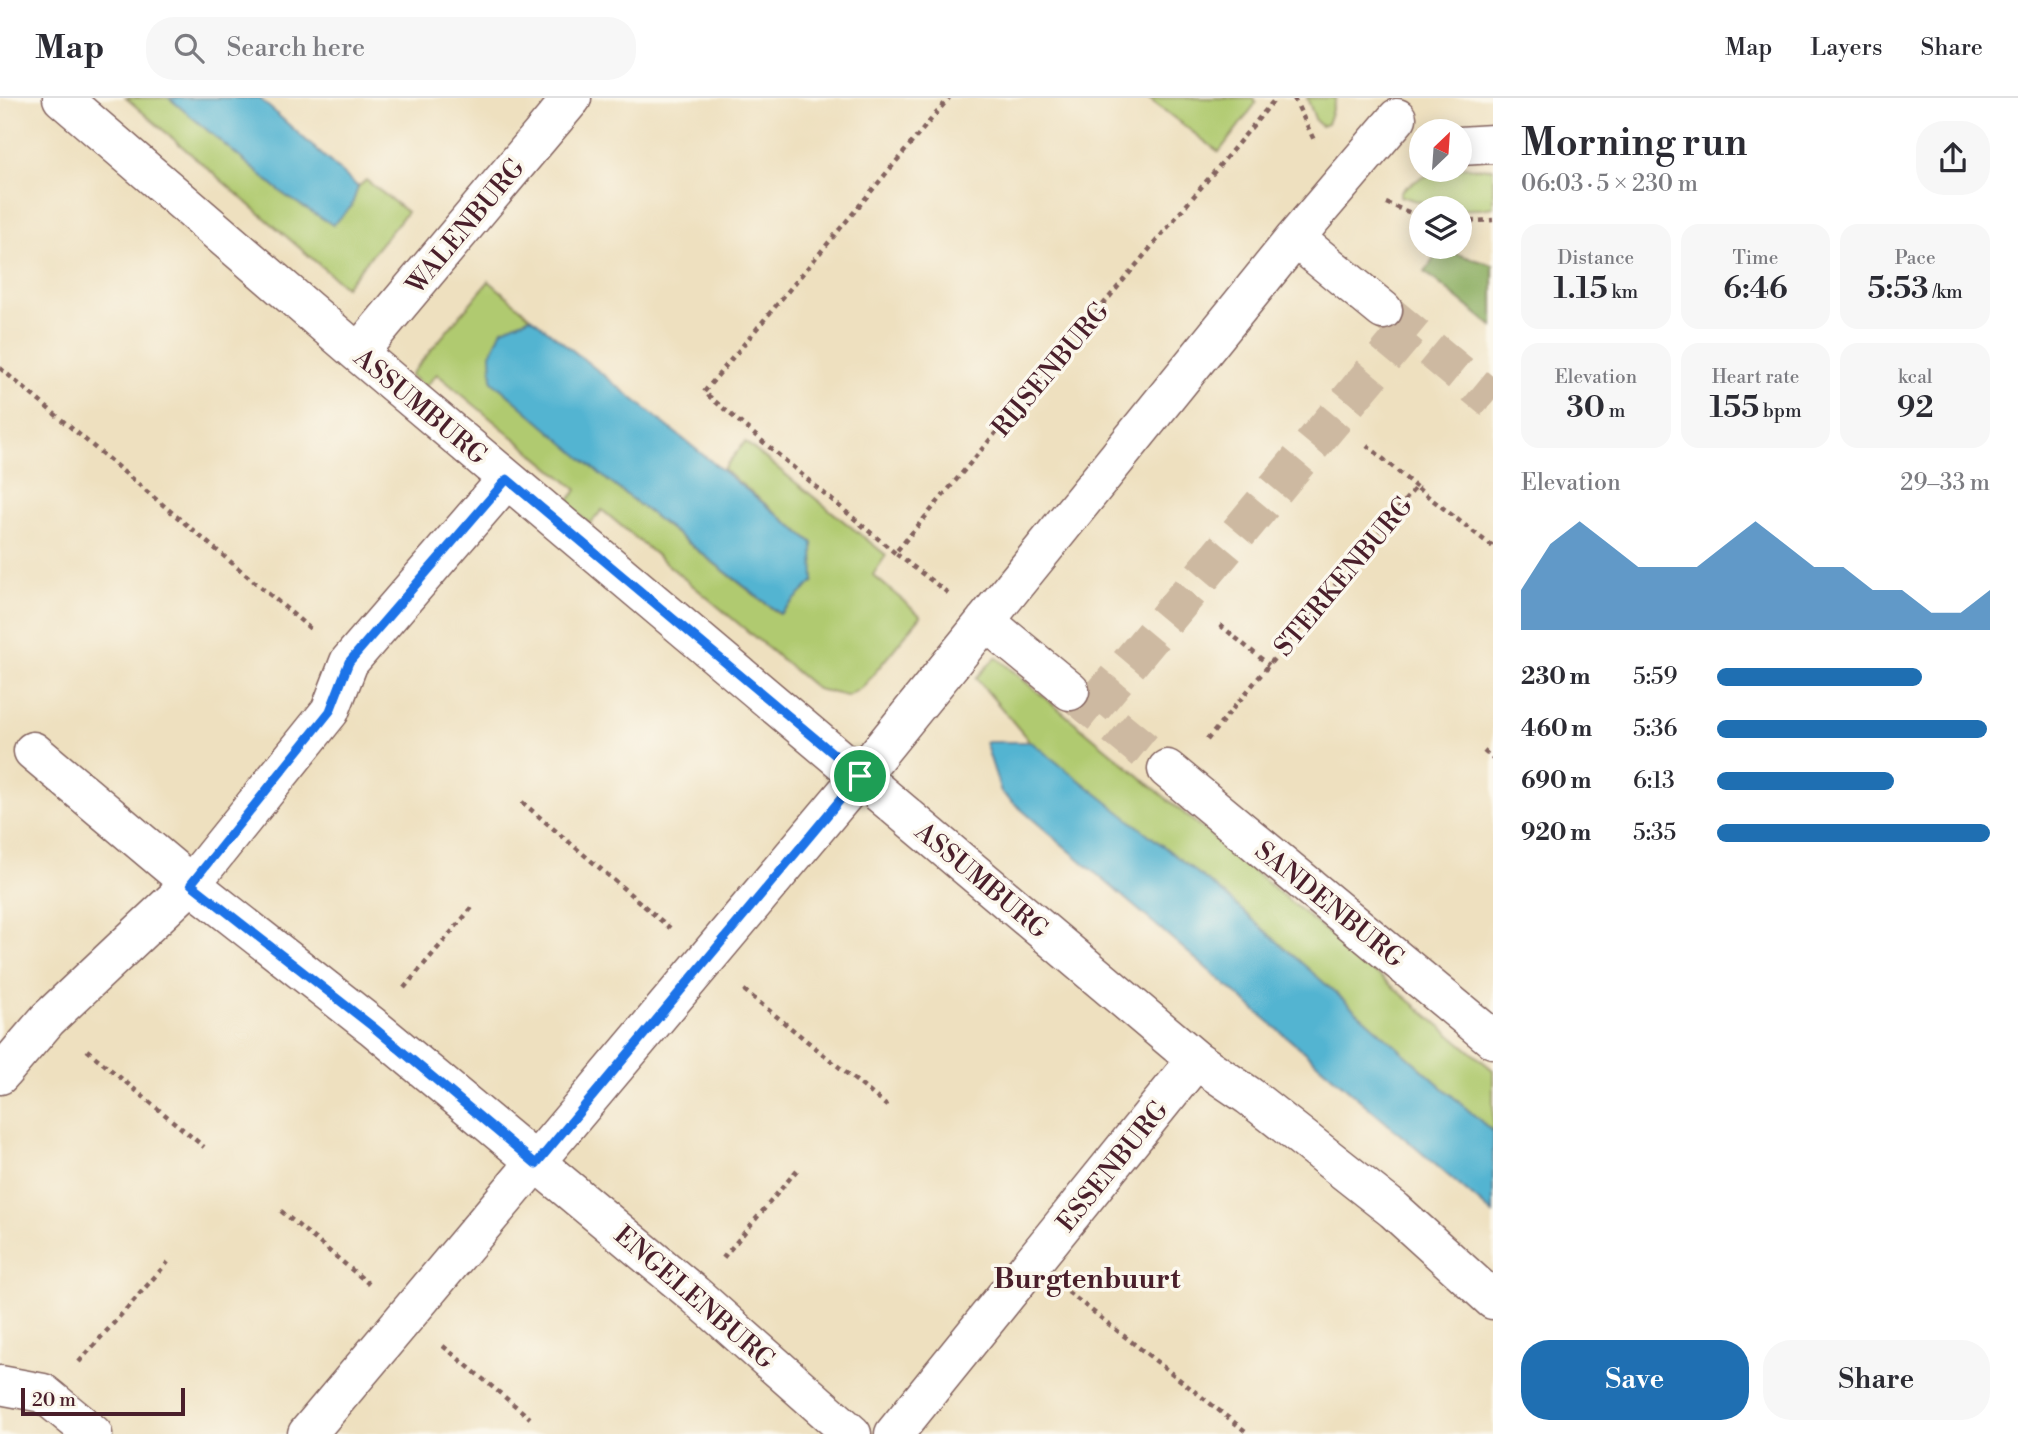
<!DOCTYPE html>
<html lang="en">
<head>
<meta charset="utf-8">
<style>
  body { margin:0; font-family:"Libre Bodoni",serif; background:#f7f7f7; color:#2b2b33; height:100vh; display:flex; flex-direction:column; font-size:26px; white-space:nowrap }
  * { box-sizing:border-box; margin:0 }
  p { font-size:23px; color:#7c7c81 }
  .icon { flex:none; width:38px; height:38px; fill:none; stroke:currentColor; stroke-width:2; stroke-linecap:round; stroke-linejoin:round }
  .map { position:relative; flex:1; overflow:hidden }
  .details { display:flex; flex-direction:column; background:#fff; width:525px }
  .details>* { flex:none }
  .needle { width:46px; rotate:25deg }
  .fabs { position:absolute; left:1409px; top:21px; display:grid; gap:14px }
  .fabs a { display:grid; place-items:center; width:63px; height:63px; border-radius:50%; background:#fff; box-shadow:0 4px 18px #0003; font-size:35px }
  .scale { position:absolute; left:21px; bottom:18px; width:164px; box-sizing:border-box; padding-left:7px; border:4px solid #4a1f2b; border-top:0; font-size:19px; line-height:24px; white-space:nowrap; color:#4a1f2b; -webkit-text-stroke:5px #fbf7ec; paint-order:stroke }
  .pin { position:absolute; display:grid; place-items:center; width:60px; height:60px; color:#fff; margin:-30px; border:4px solid #fff; border-radius:50%; box-shadow:0 2px 7px #0007 }
  .round { display:grid; place-items:center; flex:none; width:74px; height:74px; border-radius:28px; background:#f7f7f7 }
  .head { display:flex; align-items:center; justify-content:space-between; height:119px; padding:0 28px }
  h1 { font-size:38px; font-weight:600; line-height:52px }
  .stats { display:grid; grid-template-columns:repeat(3,1fr); gap:10px; height:119px; padding:7px 28px }
  .stats div { display:grid; align-content:center; border-radius:18px; background:#f7f7f7; text-align:center }
  .stats b { font-size:30px; font-weight:600 }
  .stats small { font-size:19px; font-weight:400 }
  .stats p { font-size:19px }
  .chart { height:196px; padding:14px 28px }
  .chart p { display:flex; justify-content:space-between }
  .chart svg { width:100%; height:126px; margin-top:7px; fill:#1f6fb2; opacity:.7 }
  .cta { display:flex; gap:14px; margin-top:auto; padding:14px 28px }
  .cta a { flex:1; height:80px; border-radius:28px; background:#1f6fb2; color:#fff; font-size:28px; font-weight:600; line-height:80px; text-align:center }
  .cta a+a { background:#f7f7f7; color:#2b2b33 }
  ul { padding:0 28px; list-style:none; font-size:23px }
  li { display:grid; grid-template-columns:112px 84px 1fr; align-items:center; height:52px }
  li i { height:18px; border-radius:9px; background:#1f6fb2 }
  header { display:flex; align-items:center; gap:42px; box-sizing:border-box; height:98px; padding:0 35px; background:#fff; border-bottom:2px solid #e1e1e2 }
  header strong { font-size:33px }
  nav { display:flex; gap:38px; margin-inline-start:auto; font-size:24px }
  .search { width:490px; height:63px; background:#f7f7f7; display:flex; align-items:center; gap:18px; box-sizing:border-box; padding:0 24px; border-radius:28px; color:#7c7c81; font-size:26px }
  main { display:flex; flex:1; min-height:0 }
  .map>svg:first-child { display:block }
</style>
</head>
<body>
<header>
<strong>Map</strong>
<div class="search"><svg class="icon" aria-label="search" viewBox="0 0 24 24"><circle cx="10" cy="10" r="6"/><path d="M15 15l6 6"/></svg>Search here</div>
<nav><a>Map</a><a>Layers</a><a>Share</a></nav>
</header>
<main>
<div class="map">
<svg width="1493" height="1336" viewBox="0 0 1493 1336">
  <rect width="100%" height="100%" fill="#fbf7ec"/>
  <filter id="ink" filterUnits="userSpaceOnUse"><feTurbulence type="fractalNoise" baseFrequency=".0143" numOctaves="2"/><feDisplacementMap in="SourceGraphic" scale="14" xChannelSelector="R" yChannelSelector="G"/><feConvolveMatrix kernelMatrix="1 2 1 2 8 2 1 2 1" color-interpolation-filters="sRGB"/></filter>
  <filter id="wash" filterUnits="userSpaceOnUse"><feTurbulence type="fractalNoise" baseFrequency=".00686" numOctaves="4" result="noise"/><feDisplacementMap in="SourceGraphic" scale="28" xChannelSelector="R" yChannelSelector="G"/><feGaussianBlur stdDeviation="1.57" result="paint"/><feColorMatrix in="noise" values="0 0 0 0 0 0 0 0 0 0 0 0 0 0 0 0 0 1.4 0 .05"/><feComposite in="paint" operator="in"/></filter>
  <g filter="url(#wash)">
    <rect width="100%" height="100%" fill="#eee0bf"/>
    <path fill="#b0ca6f" stroke="#7d744d" stroke-width="2" d="M 126,0 L 169,0 L 286,98 L 333,126 L 351,109 L 358,89 L 366,82 L 407,114 L 345,189 Z
      M 1148,0 L 1253,0 L 1256,5 L 1219,54 Z
      M 1307,0 L 1336,0 L 1327,26 L 1321,28 L 1316,23 Z
      M 1460,69 L 1493,71 L 1493,109 C 1461,115 1431,108 1400,98 L 1401,93 C 1420,78 1436,72 1460,72 Z
      M 489,183 L 531,219 L 502,232 L 606,381 L 779,516 L 813,445 L 723,371 L 745,344 L 886,457 L 873,477 L 921,518 L 863,589 L 847,598 L 817,591 L 602,412 L 590,426 L 566,406 L 577,392 L 437,276 L 425,289 L 410,277 Z
      M 996,559 L 1493,972 L 1493,1034 L 1219,792 L 1030,644 L 976,580 Z"/>
    <path fill="#8cae62" stroke="#6b6646" stroke-width="2" d="M 1440,151 L 1493,167 L 1493,229 L 1425,174 Z"/>
    <path fill="#52b4d1" stroke="#4e6a7e" stroke-width="2" d="M 169,0 L 259,0 L 358,89 L 351,109 L 333,127 L 286,98 Z
      M 531,219 L 813,445 L 814,483 L 780,516 L 606,381 L 492,283 L 491,256 L 502,231 Z
      M 985,644 L 1031,644 L 1219,792 L 1493,1034 L 1493,1116 L 1001,694 Z"/>
  </g>
  <g filter="url(#ink)">
    <g fill="none" stroke-linecap="round" stroke-linejoin="round">
      <path stroke="#cdb9a1" stroke-width="38" stroke-dasharray="38 19" stroke-linecap="butt" d="M 1387,215 L 1493,303
        M 1071,593 L 1167,671
        M 1092,610 L 1408,232"/>
      <g stroke="#83635f" stroke-width="41">
        <path id="minor" d="M 62,0 L 358,255 L 1196,962 L 1249,998 L 1394,1112 L 1493,1202
          M 1460,48 L 1493,46
          M 1295,140 L 1383,212
          M 358,255 L 572,0
          M 985,523 L 1070,593
          M 33,653 L 191,786 L 372,928 L 694,1196 L 852,1336
          M 1167,671 L 1493,941
          M 0,977 L 48,921 L 191,786 L 330,613 L 349,564 L 507,381
          M 0,1287 L 43,1295 L 93,1336
          M 307,1336 L 860,678 L 1295,140 L 1397,20
          M 894,1336 L 1196,962"/>
      </g>
      <path stroke="#83635f" stroke-width="4.5" stroke-dasharray="5 5" stroke-linecap="butt" d="M 1294,0 L 1314,42
        M 1386,105 L 1421,119
        M 1460,124 L 1493,122
        M 0,270 L 313,533
        M 1367,347 L 1416,389
        M 895,455 L 704,294 L 949,0
        M 948,495 L 895,455 L 1276,0
        M 1220,527 L 1269,567
        M 1207,642 L 1416,389 L 1493,449
        M 1484,653 L 1493,661
        M 522,704 L 670,830
        M 404,890 L 475,806
        M 744,892 L 887,1008
        M 87,952 L 204,1049
        M 281,1113 L 369,1186
        M 723,1160 L 797,1072
        M 1068,1194 L 1249,1336
        M 443,1248 L 530,1320
        M 79,1264 L 168,1164"/>
      <use href="#minor" stroke="#fff" stroke-width="38"/>
    </g>
  </g>
  <g fill="none" stroke-linecap="round" stroke-linejoin="round" filter="url(#ink)">
    <g stroke="#fff" stroke-width="14">
      <path id="route" d="M 507,381 L 860,678 L 536,1066 L 372,928 L 191,786 L 330,613 L 349,564 Z"/>
    </g>
    <use href="#route" stroke="#1a73e8" stroke-width="9"/>
  </g>
  <g text-anchor="middle" stroke-width="7" stroke-linejoin="round" paint-order="stroke">
    <g font-size="26" fill="#4a1f2b" stroke="#fbf7ec">
      <text transform="translate(465 128) rotate(-50)" y="9">WALENBURG</text>
      <text transform="translate(1050 271) rotate(-50)" y="9">RIJSENBURG</text>
      <text transform="translate(421 308) rotate(40)" y="9">ASSUMBURG</text>
      <text transform="translate(1343 478) rotate(-50)" y="9">STERKENBURG</text>
      <text transform="translate(982 782) rotate(40)" y="9">ASSUMBURG</text>
      <text transform="translate(1330 806) rotate(39)" y="9">SANDENBURG</text>
      <text transform="translate(1112 1068) rotate(-51)" y="9">ESSENBURG</text>
      <text transform="translate(695 1199) rotate(41)" y="9">ENGELENBURG</text>
    </g>
    <g font-size="28" font-weight="bold" fill="#4a1f2b" stroke="#fbf7ec">
      <text x="1087" y="1190">Burgtenbuurt</text>
    </g>
  </g>
</svg>
<div class="fabs">
<a><svg class="needle" viewBox="-14 -14 28 28"><path d="M0-13l5 13h-10z" fill="#e53935"/><path d="M0 13l5-13h-10z" fill="#7c7c81"/></svg></a>
<a><svg class="icon" aria-label="layers" viewBox="0 0 24 24"><path d="M12 4l9 5-9 5-9-5zM3 14l9 5 9-5"/></svg></a>
</div>
<div class="scale">20 m</div>
<div class="pin" style="left:860px;top:678px;background:#1e9e55"><svg class="icon" aria-label="arrive" viewBox="0 0 24 24"><path d="M6 21V4h12l-3 4 3 4H6"/></svg></div>
</div>
<section class="details">
<div class="head"><div><h1>Morning run</h1><p>06:03 · 5 × 230 m</p></div><a class="round"><svg class="icon" aria-label="share" viewBox="0 0 24 24"><path d="M12 15V3M7 8l5-5 5 5M5 13v7h14v-7"/></svg></a></div>
<div class="stats">
<div><p>Distance</p><b>1.15<small> km</small></b></div>
<div><p>Time</p><b>6:46</b></div>
<div><p>Pace</p><b>5:53<small> /km</small></b></div>
</div>
<div class="stats">
<div><p>Elevation</p><b>30<small> m</small></b></div>
<div><p>Heart rate</p><b>155<small> bpm</small></b></div>
<div><p>kcal</p><b>92</b></div>
</div>
<div class="chart"><p><span>Elevation</span>29–33 m</p>
<svg viewBox="0 0 160 44" preserveAspectRatio="none"><path d="M0 44V30L10 14L20 6L30 14L40 22L50 22L60 22L70 14L80 6L90 14L100 22L110 22L120 30L130 30L140 38L150 38L160 30V44z"/></svg>
</div>
<ul>
<li><b>230 m</b>5:59<i style="width:75%"></i></li>
<li><b>460 m</b>5:36<i style="width:99%"></i></li>
<li><b>690 m</b>6:13<i style="width:65%"></i></li>
<li><b>920 m</b>5:35<i style="width:100%"></i></li>
</ul>
<div class="cta"><a>Save</a><a>Share</a></div>
</section>
</main>
</body>
</html>
